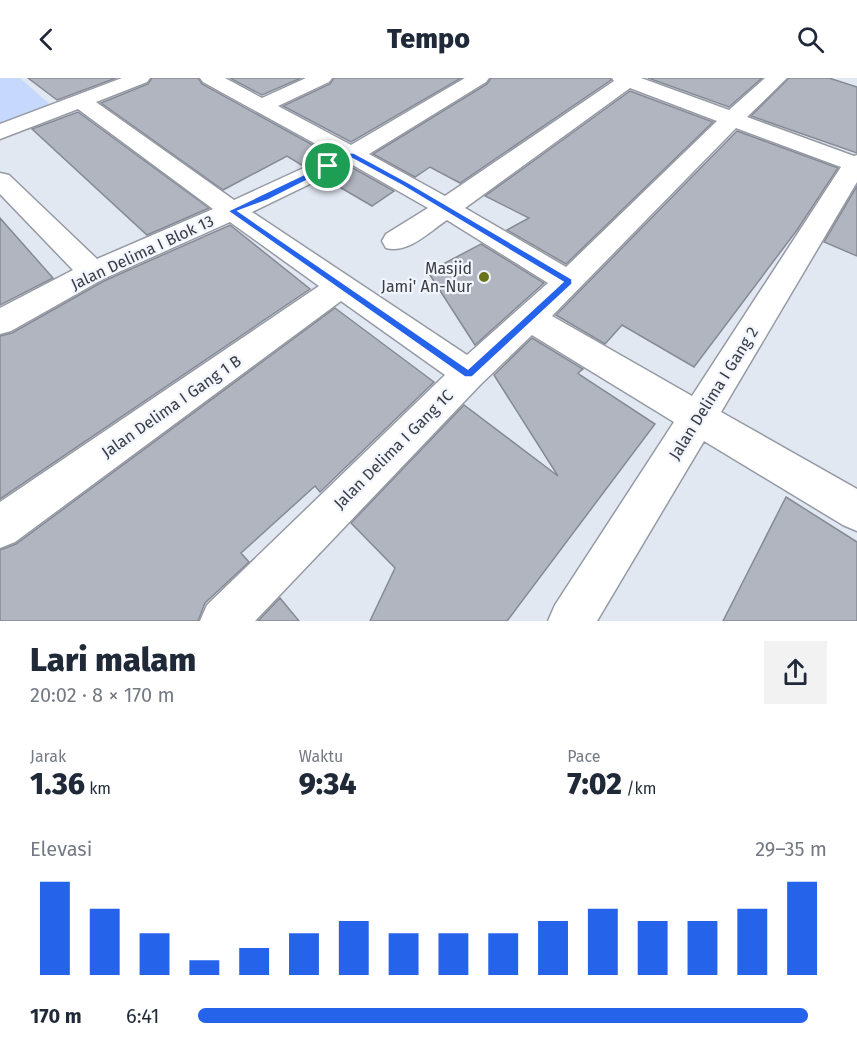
<!DOCTYPE html>
<html lang="id">
<head>
<meta charset="utf-8">
<style>
  body { margin:0; font-family:"Fira Sans",sans-serif; background:#f2f2f3; color:#1f2937; height:100vh; display:flex; flex-direction:column; font-size:22px; white-space:nowrap }
  * { box-sizing:border-box; margin:0 }
  p { font-size:20px; color:#747a83 }
  .icon { flex:none; width:33px; height:33px; fill:none; stroke:currentColor; stroke-width:2; stroke-linecap:round; stroke-linejoin:round }
  .map { position:relative; height:543px; overflow:hidden }
  .side { display:flex; flex-direction:column; background:#fff; flex:1 }
  .side>* { flex:none }
  .pin { position:absolute; display:grid; place-items:center; width:51px; height:51px; color:#fff; margin:-26px; border:3px solid #fff; border-radius:50%; box-shadow:0 2px 6px #0007 }
  .round { display:grid; place-items:center; flex:none; width:63px; height:63px; border-radius:0px; background:#f2f2f3 }
  .summary { display:flex; align-items:center; justify-content:space-between; height:102px; padding:0 30px }
  h1 { font-size:33px; font-weight:800; line-height:45px }
  .metrics { display:grid; grid-template-columns:repeat(3,1fr); gap:9px; height:102px; padding:6px 30px }
  .metrics div { display:grid; align-content:center }
  .metrics b { font-size:30px; font-weight:800 }
  .metrics small { font-size:16px; font-weight:400 }
  .metrics p { font-size:16px }
  .chart { height:168px; padding:12px 30px }
  .chart p { display:flex; justify-content:space-between }
  .chart svg { width:100%; height:108px; margin-top:6px; stroke:#2563eb; stroke-width:6 }
  ul { padding:0 30px; list-style:none; font-size:20px }
  li { display:grid; grid-template-columns:96px 72px 1fr; align-items:center; height:45px }
  li i { height:15px; border-radius:8px; background:#2563eb }
  header { display:flex; justify-content:space-between; align-items:center; height:78px; padding:0 30px; background:#fff; font-size:27px; font-weight:800 }
  .map>svg:first-child { display:block }
</style>
</head>
<body>
<header><svg class="icon" aria-label="back" viewBox="0 0 24 24"><path d="M15 5l-7 7 7 7"/></svg>Tempo<svg class="icon" aria-label="search" viewBox="0 0 24 24"><circle cx="10" cy="10" r="6"/><path d="M15 15l6 6"/></svg></header>
<div class="map">
<svg width="857" height="543" viewBox="0 0 857 543">
  <rect width="100%" height="100%" fill="#e2e8f2"/>
  <path fill="#c6d8fd" d="M 0,0 L 20,0 L 54,30 L 0,51 Z"/>
  <path fill="#b0b5c0" stroke="#868a94" stroke-width="1.5" d="M 28,0 L 116,0 L 57,22 Z
    M 152,0 L 198,0 L 202,6 L 329,76 L 303,88 L 287,78 L 223,112 L 101,25 L 148,6 Z
    M 230,0 L 301,0 L 262,17 Z
    M 334,0 L 461,0 L 351,64 L 283,28 L 330,6 Z
    M 491,0 L 610,0 L 611,2 L 460,105 L 430,89 L 415,99 L 373,76 L 487,6 Z
    M 648,0 L 762,0 L 729,29 Z
    M 789,0 L 829,0 L 857,9 L 857,75 L 751,38 Z
    M 630,13 L 713,44 L 566,186 L 507,152 L 529,140 L 485,118 Z
    M 78,34 L 209,130 L 147,157 L 32,51 Z
    M 737,53 L 838,90 L 797,152 L 694,289 L 622,247 L 605,266 L 556,237 Z
    M 351,89 L 394,113 L 372,128 L 326,101 Z
    M 857,108 L 857,178 L 824,164 Z
    M 0,140 L 53,200 L 0,227 Z
    M 230,147 L 310,211 L 0,421 L 0,258 L 12,255 L 104,203 Z
    M 481,166 L 544,205 L 475,267 L 428,194 Z
    M 335,230 L 434,304 L 320,414 L 315,408 L 241,475 L 249,484 L 205,525 L 198,543 L 0,543 L 0,472 L 16,466 Z
    M 532,260 L 583,291 L 578,295 L 580,297 L 655,346 L 507,543 L 370,543 L 395,490 L 351,445 L 464,327 L 558,398 L 494,297 Z
    M 786,419 L 857,464 L 857,543 L 723,543 Z
    M 280,520 L 299,543 L 258,543 Z"/>
  <g fill="none" stroke-linecap="round" stroke-linejoin="round">
    <g stroke="#959aa4" stroke-width="3">
      <path id="minor" d="M 122,0 L 150,0 L 147,4 L 96,24 L 234,122 L 334,76 L 203,4 L 200,0 L 225,0 L 262,20 L 306,0 L 332,0 L 329,4 L 278,28 L 351,67 L 465,0 L 489,0 L 486,4 L 369,76 L 445,118 L 614,3 L 612,0 L 641,0 L 729,32 L 765,0 L 787,0 L 747,39 L 854,78 L 857,77 L 857,104 L 721,334 L 857,411 L 857,453 L 843,447 L 704,363 L 597,543 L 548,543 L 555,527 L 674,344 L 532,257 L 481,306 L 255,543 L 200,543 L 207,527 L 445,297 L 341,223 L 15,464 L 0,470 L 0,424 L 319,208 L 230,144 L 103,201 L 11,253 L 0,256 L 0,230 L 73,192 L 0,116 L 0,95 L 9,97 L 97,181 L 213,131 L 78,31 L 0,61 L 0,46 ZM 630,10 L 717,43 L 566,189 L 465,130 ZM 736,50 L 841,89 L 692,318 L 552,238 ZM 351,86 L 428,130 L 386,156 L 382,163 L 386,170 C 408,176 429,154 447,142 L 548,205 L 467,277 L 252,134 Z"/>
    </g>
    <use href="#minor" fill="#fff" fill-rule="evenodd"/>
  </g>
  <path fill="#2563eb" stroke="#fff" stroke-width="1.5" fill-rule="evenodd" d="M 349,75 L 354,75 L 409,105 L 572,201 L 572,206 L 472,299 L 465,299 L 228,133 ZM 351,80 L 403,108 L 563,204 L 468,291 L 238,133 L 268,122 Z"/>
  <circle fill="#6a721a" stroke="#f1f5fe" stroke-width="2" cx="484" cy="199" r="6"/>
  <g text-anchor="middle" stroke-width="4.5" stroke-linejoin="round" paint-order="stroke">
    <g font-size="16" fill="#3a3c40" stroke="#f1f5fe">
      <text transform="translate(142 174) rotate(-25)" y="6">Jalan Delima I Blok 13</text>
      <text transform="translate(713 315) rotate(-58)" y="6">Jalan Delima I Gang 2</text>
      <text transform="translate(171 328) rotate(-35)" y="6">Jalan Delima I Gang 1 B</text>
      <text transform="translate(393 371) rotate(-45)" y="6">Jalan Delima I Gang 1C</text>
    </g>
    <g font-size="16" fill="#3a3c40" stroke="#f1f5fe" text-anchor="end">
      <text x="472" y="196">Masjid<tspan x="472" dy="18">Jami' An-Nur</tspan></text>
    </g>
  </g>
</svg>
<div class="pin" style="left:328px;top:88px;background:#1e9e55"><svg class="icon" aria-label="arrive" viewBox="0 0 24 24"><path d="M6 21V4h12l-3 4 3 4H6"/></svg></div>
</div>
<section class="side">
<div class="summary"><div><h1>Lari malam</h1><p>20:02 · 8 × 170 m</p></div><a class="round"><svg class="icon" aria-label="share" viewBox="0 0 24 24"><path d="M12 15V3M7 8l5-5 5 5M5 13v7h14v-7"/></svg></a></div>
<div class="metrics">
<div><p>Jarak</p><b>1.36<small> km</small></b></div>
<div><p>Waktu</p><b>9:34</b></div>
<div><p>Pace</p><b>7:02<small> /km</small></b></div>
</div>
<div class="chart"><p><span>Elevasi</span>29–35 m</p>
<svg viewBox="0 0 160 44" preserveAspectRatio="none"><path d="M5 44V6M15 44V17M25 44V27M35 44V38M45 44V33M55 44V27M65 44V22M75 44V27M85 44V27M95 44V27M105 44V22M115 44V17M125 44V22M135 44V22M145 44V17M155 44V6"/></svg>
</div>
<ul>
<li><b>170 m</b>6:41<i style="width:97%"></i></li>
</ul>
</section>
</body>
</html>
